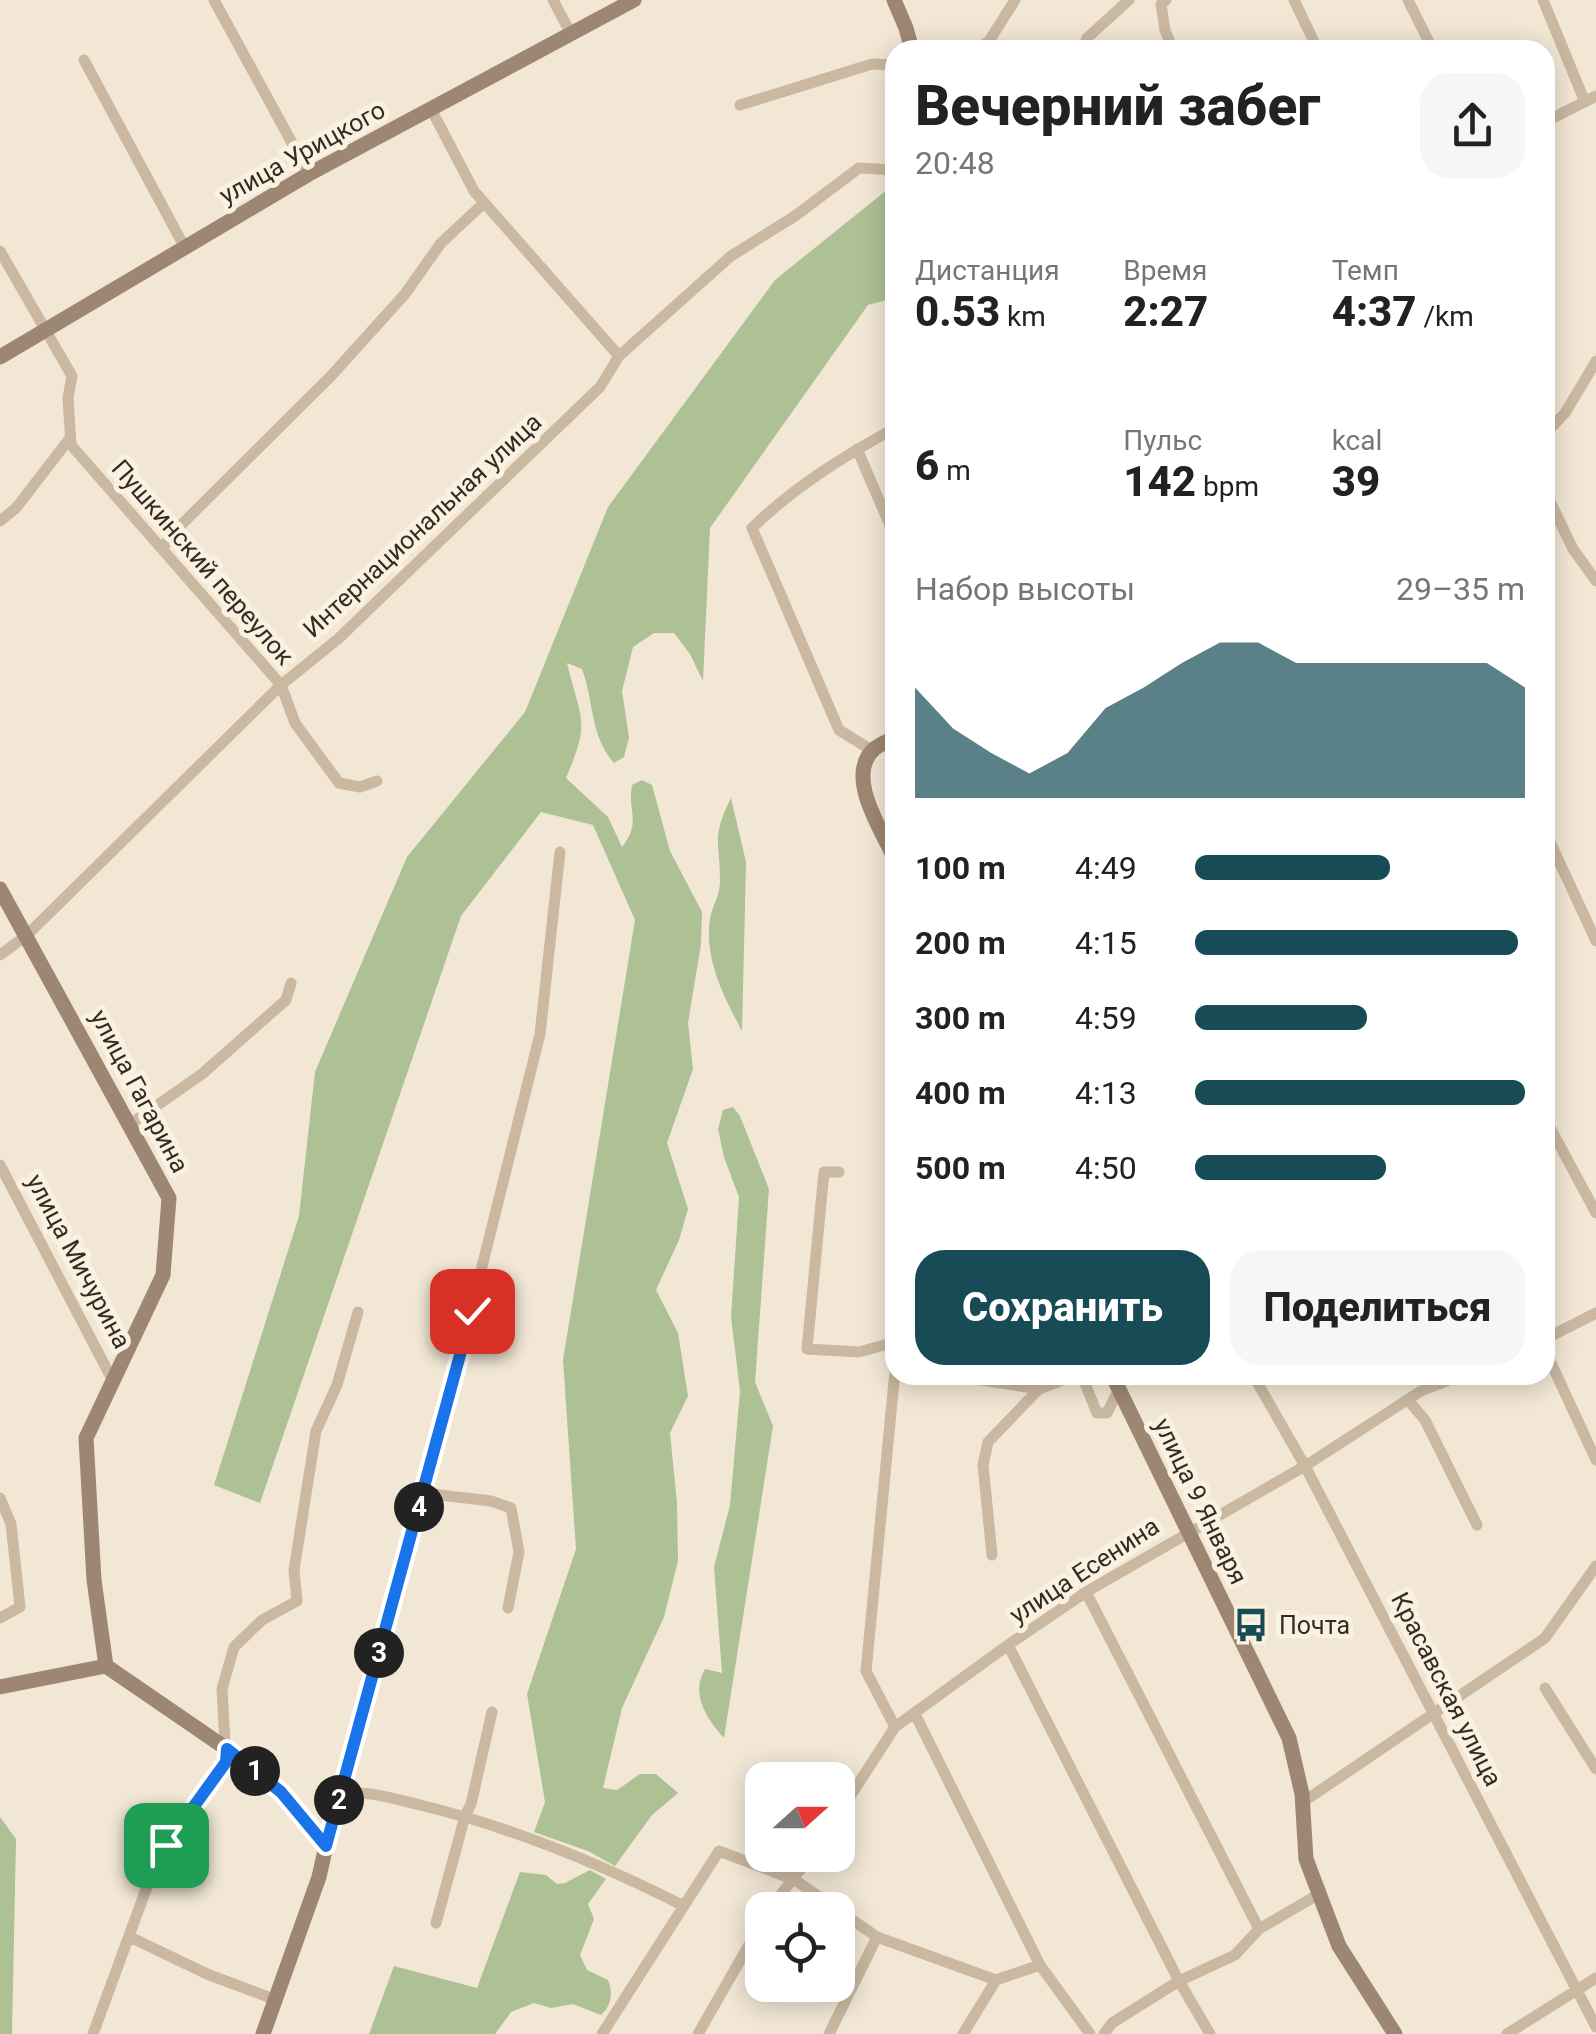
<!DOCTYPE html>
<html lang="ru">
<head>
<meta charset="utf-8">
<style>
  body { margin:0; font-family:Roboto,sans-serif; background:#f6f6f6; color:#222; height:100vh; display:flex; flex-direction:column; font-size:38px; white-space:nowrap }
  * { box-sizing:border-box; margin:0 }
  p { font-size:32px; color:#767676 }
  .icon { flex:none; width:55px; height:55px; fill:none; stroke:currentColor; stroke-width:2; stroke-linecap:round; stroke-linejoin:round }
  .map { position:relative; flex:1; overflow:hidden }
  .sheet { position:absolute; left:885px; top:40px; width:670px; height:1345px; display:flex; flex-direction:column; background:#fff; border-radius:30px; box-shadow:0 5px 25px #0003 }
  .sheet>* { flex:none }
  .needle { width:65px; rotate:69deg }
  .fabs { position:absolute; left:745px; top:1762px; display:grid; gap:20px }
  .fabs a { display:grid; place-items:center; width:110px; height:110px; border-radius:20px; background:#fff; box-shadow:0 5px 25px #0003; font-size:50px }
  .pin { position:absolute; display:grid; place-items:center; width:85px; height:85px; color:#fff; margin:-42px; border-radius:20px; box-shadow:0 5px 15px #0006 }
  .km { position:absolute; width:50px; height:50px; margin:-25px; border-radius:50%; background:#222; color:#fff; font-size:28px; line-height:50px; text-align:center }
  .round { display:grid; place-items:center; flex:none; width:105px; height:105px; border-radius:30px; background:#f6f6f6 }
  .head { display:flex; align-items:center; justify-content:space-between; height:170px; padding:0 30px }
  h1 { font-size:55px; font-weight:800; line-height:75px }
  .metrics { display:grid; grid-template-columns:repeat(3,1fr); gap:15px; height:170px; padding:10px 30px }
  .metrics div { display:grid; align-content:center }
  .metrics b { font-size:42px; font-weight:800 }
  .metrics small { font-size:28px; font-weight:400 }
  .metrics p { font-size:28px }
  .chart { height:280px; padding:20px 30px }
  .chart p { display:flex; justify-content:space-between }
  .chart svg { width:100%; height:180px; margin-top:10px; fill:#174c57; opacity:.7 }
  .action { display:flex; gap:20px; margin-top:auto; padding:20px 30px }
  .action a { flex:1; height:115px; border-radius:30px; background:#174c57; color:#fff; font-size:40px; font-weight:800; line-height:115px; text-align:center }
  .action a+a { background:#f6f6f6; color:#222 }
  ul { padding:0 30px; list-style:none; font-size:32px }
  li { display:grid; grid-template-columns:160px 120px 1fr; align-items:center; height:75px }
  li i { height:25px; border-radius:12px; background:#174c57 }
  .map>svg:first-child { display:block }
</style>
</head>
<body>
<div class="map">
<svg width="1596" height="2034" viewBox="0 0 1596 2034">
  <rect width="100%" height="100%" fill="#f2e7d5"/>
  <path fill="#adc194" d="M 888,189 L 895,200 L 895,298 L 868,305 L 710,528 L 703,681 L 690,654 L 674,633 L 654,633 L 633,647 L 622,691 L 629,738 L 624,757 L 614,763 C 590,736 594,701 582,669 L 567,663 C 581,721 591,720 566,778 L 608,817 L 622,847 C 642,822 627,812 632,785 L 642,780 L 652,785 L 670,851 L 702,912 L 701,944 L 688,1023 L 693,1069 L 667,1143 L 688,1209 L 679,1240 L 656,1290 L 678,1333 L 688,1396 L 670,1433 L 677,1503 L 678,1561 L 664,1617 L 622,1708 L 603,1788 L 617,1790 L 640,1774 L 656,1774 L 678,1793 L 652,1815 L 615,1866 L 588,1851 L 534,1832 L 545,1802 L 527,1694 L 576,1549 L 563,1360 L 635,920 L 593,825 L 541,812 L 461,916 L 260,1503 L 214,1485 L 299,1216 L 315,1072 L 407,857 L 525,712 L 608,507 L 775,280 Z
    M 731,798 L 746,862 L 742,1031 C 724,997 704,959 710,919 C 712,906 720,896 720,881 C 720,841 711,838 731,798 Z
    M 733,1107 L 740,1116 L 769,1189 L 755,1382 L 773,1426 L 724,1738 C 707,1719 690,1694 705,1669 L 722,1673 L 714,1567 L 730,1505 L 740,1391 L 731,1317 L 739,1197 L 724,1157 L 718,1129 L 723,1110 Z
    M 0,1817 L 16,1839 L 12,2034 L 0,2034 Z
    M 590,1870 L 606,1879 L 588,1904 L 594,1919 L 580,1955 L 587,1970 L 608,1980 C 613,1993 612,2005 601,2015 L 573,2004 L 551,2008 L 534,2003 L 511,2012 L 495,2034 L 369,2034 L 394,1966 L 477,1988 L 520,1872 L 546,1875 L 557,1884 L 565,1883 Z"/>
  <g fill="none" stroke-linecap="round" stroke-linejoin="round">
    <path stroke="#cab8a0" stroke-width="11" d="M 214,0 L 309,174
      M 553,0 L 571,34
      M 1166,0 L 1161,4 L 1165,30 L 1173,50
      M 1294,0 L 1318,50
      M 1408,0 L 1433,50
      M 1543,0 L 1585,102
      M 977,50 L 989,41 L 1015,0
      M 1082,50 L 1087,38 L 1129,0
      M 84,60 L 185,248
      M 740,105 L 872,64 L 895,65
      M 431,109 L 474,191 L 619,356
      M 1545,122 L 1596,96
      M 0,251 L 72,376 L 68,398 L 71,445 L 281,685 L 295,723 L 339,783 L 360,787 L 377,781
      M 1545,300 L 1546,303
      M 1545,434 L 1565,413 L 1596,361
      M 857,449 L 895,537
      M 1545,491 L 1573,549 L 1596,581
      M 0,521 L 16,508 L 70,438
      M 162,549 L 175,531 L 331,376 L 405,294 L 441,243 L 484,203
      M 873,751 L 839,730 L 752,528 C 794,487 844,456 895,428
      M 1545,831 L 1596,941
      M 0,955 L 27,935 L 281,685 L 338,639 L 600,387 L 619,356 L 731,256 L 795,216 L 859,168 L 895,170
      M 1545,1118 L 1596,1213
      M 129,1125 L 202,1074 L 286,1000 L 291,983
      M 0,1165 L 113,1381
      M 839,1172 L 824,1172 L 807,1349 L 859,1352 L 895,1342
      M 1545,1339 L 1596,1313
      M 1545,1350 L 1596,1460
      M 895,1371 L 866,1671 L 895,1727
      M 1253,1375 L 1305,1466 L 1596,2027
      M 955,1376 L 1039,1389
      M 1408,1400 L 1425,1420 L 1477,1525
      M 423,1493 L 491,1501 L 511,1508 L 519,1552 L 508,1608
      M 0,1498 L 11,1524 L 20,1607 L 0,1618
      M 992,1555 L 983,1465 L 988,1442 L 1039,1389 L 1073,1376 L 1084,1381 L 1097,1413 L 1107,1413 L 1119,1389
      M 1086,1592 L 1259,1929
      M 1008,1645 L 1179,1981 L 1210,2034
      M 1545,1688 L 1596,1769
      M 915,1714 L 1040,1965 L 1090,2034
      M 340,1794 C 366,1790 391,1798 416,1804 C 509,1826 597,1862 682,1905
      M 1303,1802 L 1545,1638 L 1596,1566
      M 838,1815 L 895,1727 L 1008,1645 L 1086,1592 L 1305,1466 L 1421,1391 L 1462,1375
      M 326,1846 L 451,1391 L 540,1034 L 560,852
      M 770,1910 C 783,1889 798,1875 811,1855
      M 436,1923 L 465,1816 L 471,1804 L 492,1712
      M 130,1937 L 207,1974 L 276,2000
      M 996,1980 L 1040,1965
      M 93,2034 L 155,1865 L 226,1761 L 222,1689 L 234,1647 L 262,1620 L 297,1601 L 294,1570 L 316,1431 L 337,1385 L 358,1312
      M 602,2034 L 719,1851 L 795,1880 L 877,1937 L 996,1980
      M 698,2034 L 762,1922
      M 829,2034 L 877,1937
      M 963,2034 L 996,1980
      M 1104,2034 L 1112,2023 L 1179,1981 L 1235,1955 L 1259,1929 L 1319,1894
      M 1507,2034 L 1596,1978"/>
    <path stroke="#9e8772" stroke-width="15" d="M 894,0 L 906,28 L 912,50
      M 0,357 L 309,174 L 634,0
      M 895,737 C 889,741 880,744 874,749 C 844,777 883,831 895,860
      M 0,889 L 169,1198 L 163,1275 L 86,1438 L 94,1580 L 106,1666 L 227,1749 L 281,1792 L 326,1846 L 319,1877 L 263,2034
      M 1112,1375 L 1289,1738 L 1302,1794 L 1306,1859 L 1339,1946 L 1395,2034
      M 0,1687 L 106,1666"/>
  </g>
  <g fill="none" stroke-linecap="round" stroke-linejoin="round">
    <g stroke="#fff" stroke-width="20">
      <path id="route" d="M 166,1845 L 226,1762 L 227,1749 L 281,1792 L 326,1846 L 472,1311"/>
    </g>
    <use href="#route" stroke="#1a73e8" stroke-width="12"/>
  </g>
  <defs>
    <g id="bus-bare" transform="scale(2.7)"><path d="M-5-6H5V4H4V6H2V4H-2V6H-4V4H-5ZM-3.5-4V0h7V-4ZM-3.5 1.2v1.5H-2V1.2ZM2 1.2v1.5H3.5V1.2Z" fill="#174c57" stroke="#faf1e1" stroke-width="2.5" paint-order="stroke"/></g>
  </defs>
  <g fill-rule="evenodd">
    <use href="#bus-bare" x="1251" y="1625"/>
  </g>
  <g text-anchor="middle" stroke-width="10" stroke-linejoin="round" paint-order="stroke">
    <g font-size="25" fill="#342b24" stroke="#faf1e1">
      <text transform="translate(302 152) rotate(-29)" y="9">улица Урицкого</text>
      <text transform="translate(422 525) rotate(-43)" y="9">Интернациональная улица</text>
      <text transform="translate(203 562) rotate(49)" y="9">Пушкинский переулок</text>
      <text transform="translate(140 1091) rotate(62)" y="9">улица Гагарина</text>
      <text transform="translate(79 1261) rotate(62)" y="9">улица Мичурина</text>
      <text transform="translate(1201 1501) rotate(64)" y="9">улица 9 Января</text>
      <text transform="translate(1084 1570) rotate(-33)" y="9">улица Есенина</text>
      <text transform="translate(1447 1689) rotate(63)" y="9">Красавская улица</text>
    </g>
    <g font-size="25" fill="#342b24" stroke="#faf1e1" text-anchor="start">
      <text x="1279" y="1634">Почта</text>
    </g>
  </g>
</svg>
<div class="fabs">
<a><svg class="needle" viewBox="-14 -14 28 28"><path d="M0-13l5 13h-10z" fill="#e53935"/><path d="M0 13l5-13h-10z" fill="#767676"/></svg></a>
<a><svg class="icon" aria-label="locate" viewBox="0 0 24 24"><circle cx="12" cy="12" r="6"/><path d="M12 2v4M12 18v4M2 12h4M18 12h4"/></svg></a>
</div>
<div class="pin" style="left:166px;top:1845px;background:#1e9e55"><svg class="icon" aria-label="arrive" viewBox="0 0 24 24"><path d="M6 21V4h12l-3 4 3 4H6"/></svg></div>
<div class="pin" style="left:472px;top:1311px;background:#d93025"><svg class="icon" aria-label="check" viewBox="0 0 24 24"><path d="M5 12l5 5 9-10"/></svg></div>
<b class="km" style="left:255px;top:1771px">1</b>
<b class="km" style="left:339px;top:1800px">2</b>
<b class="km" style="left:379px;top:1653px">3</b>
<b class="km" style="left:419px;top:1507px">4</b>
<section class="sheet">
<div class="head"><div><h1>Вечерний забег</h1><p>20:48</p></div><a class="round"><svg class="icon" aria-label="share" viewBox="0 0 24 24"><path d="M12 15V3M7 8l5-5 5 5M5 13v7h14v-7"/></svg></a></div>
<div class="metrics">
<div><p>Дистанция</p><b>0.53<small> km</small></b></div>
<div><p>Время</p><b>2:27</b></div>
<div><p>Темп</p><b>4:37<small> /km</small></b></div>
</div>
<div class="metrics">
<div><b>6<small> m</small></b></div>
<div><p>Пульс</p><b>142<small> bpm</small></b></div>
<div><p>kcal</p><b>39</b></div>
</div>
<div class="chart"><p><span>Набор высоты</span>29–35 m</p>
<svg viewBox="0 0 160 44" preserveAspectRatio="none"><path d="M0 44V17L10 27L20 33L30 38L40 33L50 22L60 17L70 11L80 6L90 6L100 11L110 11L120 11L130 11L140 11L150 11L160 17V44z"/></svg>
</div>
<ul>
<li><b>100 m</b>4:49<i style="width:59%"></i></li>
<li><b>200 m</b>4:15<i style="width:98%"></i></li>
<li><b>300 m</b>4:59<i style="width:52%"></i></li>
<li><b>400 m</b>4:13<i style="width:100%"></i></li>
<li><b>500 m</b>4:50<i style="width:58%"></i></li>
</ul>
<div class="action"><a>Сохранить</a><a>Поделиться</a></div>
</section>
</div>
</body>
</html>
